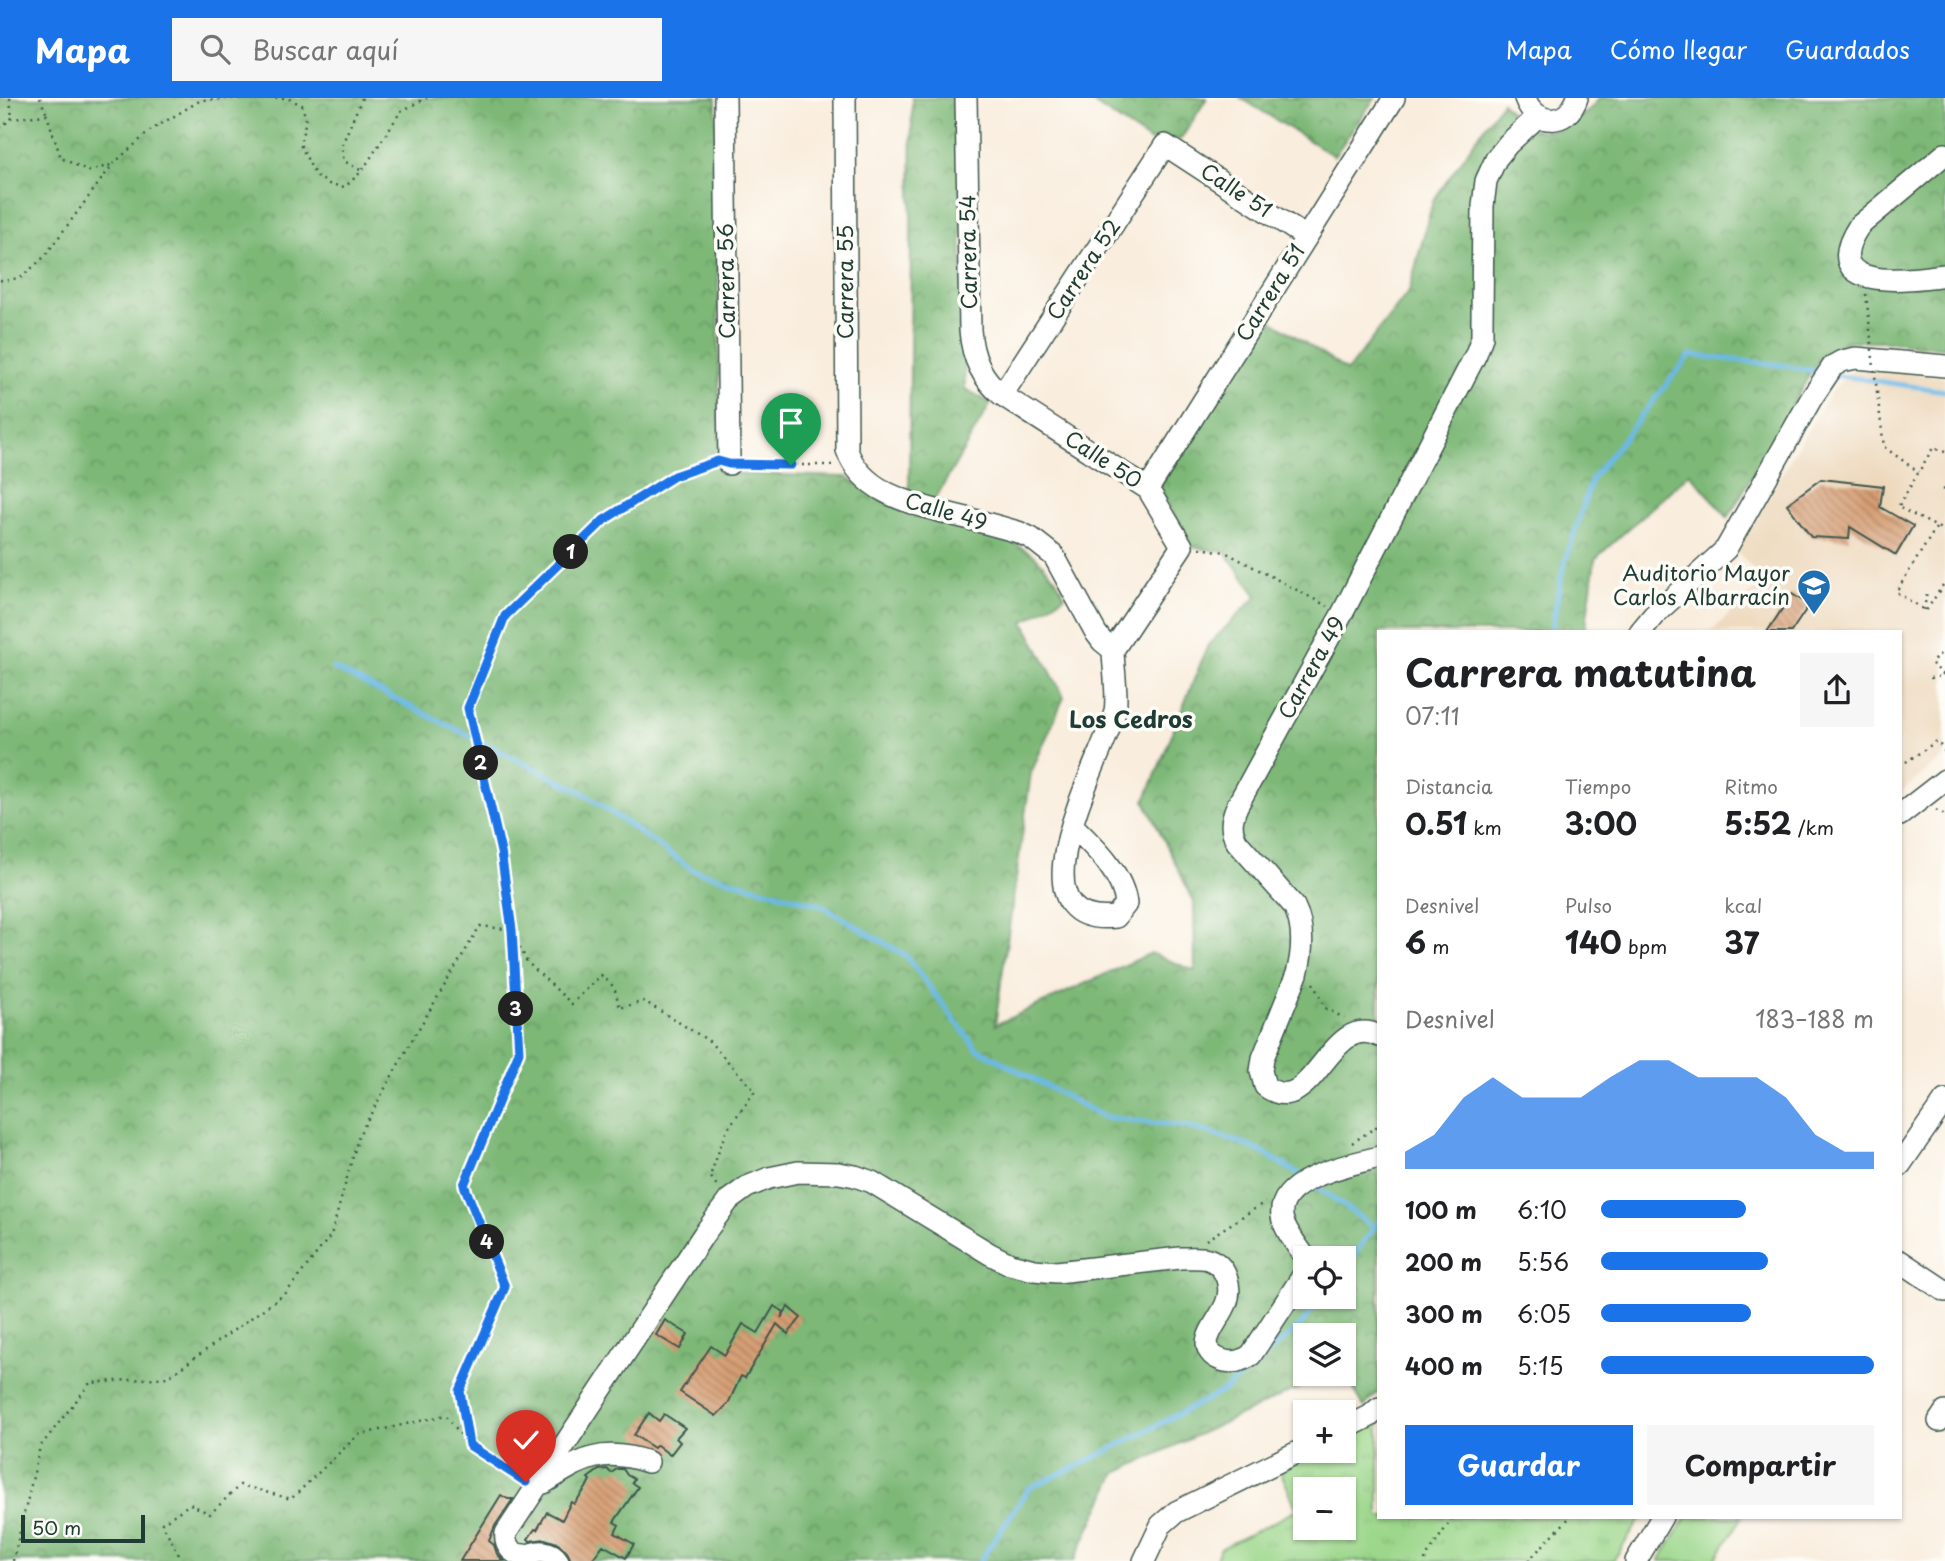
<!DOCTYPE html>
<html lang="es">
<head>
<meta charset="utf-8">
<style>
  body { margin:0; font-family:"Playpen Sans",sans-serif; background:#f6f6f6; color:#202124; height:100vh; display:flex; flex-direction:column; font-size:26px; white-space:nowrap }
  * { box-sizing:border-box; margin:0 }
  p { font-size:23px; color:#757577 }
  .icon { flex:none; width:38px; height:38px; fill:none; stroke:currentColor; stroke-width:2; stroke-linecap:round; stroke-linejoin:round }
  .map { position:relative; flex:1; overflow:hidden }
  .sheet { position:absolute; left:1377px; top:532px; width:525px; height:889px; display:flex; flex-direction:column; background:#fff; border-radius:0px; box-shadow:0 2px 5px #0004 }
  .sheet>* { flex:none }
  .tools { position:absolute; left:1293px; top:1148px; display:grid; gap:14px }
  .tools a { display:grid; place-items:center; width:63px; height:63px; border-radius:0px; background:#fff; box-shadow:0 2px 5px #0004; font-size:35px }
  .scale { position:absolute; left:21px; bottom:18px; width:124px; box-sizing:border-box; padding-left:7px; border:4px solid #1f3d34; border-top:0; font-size:19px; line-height:24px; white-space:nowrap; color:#1f3d34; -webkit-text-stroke:5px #fdfcf7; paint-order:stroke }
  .pin { position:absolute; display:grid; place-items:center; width:60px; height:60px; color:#fff; margin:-72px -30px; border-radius:50% 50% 50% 0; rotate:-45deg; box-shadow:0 0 7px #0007 }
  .pin .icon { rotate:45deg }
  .km { position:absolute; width:35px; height:35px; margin:-18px; border-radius:50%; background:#222; color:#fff; font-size:19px; line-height:35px; text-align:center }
  .round { display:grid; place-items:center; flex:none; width:74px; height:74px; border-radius:0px; background:#f6f6f6 }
  .headline { display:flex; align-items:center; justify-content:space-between; height:119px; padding:0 28px }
  h1 { font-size:38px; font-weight:700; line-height:52px }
  .stats { display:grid; grid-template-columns:repeat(3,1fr); gap:10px; height:119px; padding:7px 28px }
  .stats div { display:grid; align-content:center }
  .stats b { font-size:30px; font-weight:700 }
  .stats small { font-size:19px; font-weight:400 }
  .stats p { font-size:19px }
  .chart { height:196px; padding:14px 28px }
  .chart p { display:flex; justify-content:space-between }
  .chart svg { width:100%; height:126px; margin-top:7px; fill:#1a73e8; opacity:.7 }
  .button { display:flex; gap:14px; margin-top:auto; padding:14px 28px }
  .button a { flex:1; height:80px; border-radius:0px; background:#1a73e8; color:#fff; font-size:28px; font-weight:700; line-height:80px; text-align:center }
  .button a+a { background:#f6f6f6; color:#202124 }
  ul { padding:0 28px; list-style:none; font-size:23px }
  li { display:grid; grid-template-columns:112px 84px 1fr; align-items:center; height:52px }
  li i { height:18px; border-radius:9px; background:#1a73e8 }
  header { display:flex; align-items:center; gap:42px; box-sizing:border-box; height:98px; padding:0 35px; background:#1a73e8; color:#fff }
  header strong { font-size:33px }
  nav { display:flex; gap:38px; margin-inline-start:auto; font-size:24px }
  .search { width:490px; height:63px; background:#f6f6f6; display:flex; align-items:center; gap:18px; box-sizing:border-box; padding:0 24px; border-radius:0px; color:#757577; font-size:26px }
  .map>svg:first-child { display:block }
</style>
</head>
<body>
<header>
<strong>Mapa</strong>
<div class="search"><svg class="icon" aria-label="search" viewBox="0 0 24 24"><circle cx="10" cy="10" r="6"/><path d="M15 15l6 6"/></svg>Buscar aquí</div>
<nav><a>Mapa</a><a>Cómo llegar</a><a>Guardados</a></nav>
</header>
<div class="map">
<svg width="1945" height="1463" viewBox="0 0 1945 1463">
  <defs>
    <pattern id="forest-crowns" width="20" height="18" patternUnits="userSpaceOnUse" patternTransform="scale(1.75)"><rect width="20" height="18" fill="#7db877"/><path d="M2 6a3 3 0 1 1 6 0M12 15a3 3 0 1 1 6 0" fill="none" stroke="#669762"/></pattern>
    <pattern id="park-tufts" width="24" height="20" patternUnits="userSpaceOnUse" patternTransform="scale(1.75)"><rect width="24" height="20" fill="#9cd78b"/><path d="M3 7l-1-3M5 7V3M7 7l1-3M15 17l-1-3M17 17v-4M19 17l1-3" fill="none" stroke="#86b979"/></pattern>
    <pattern id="building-back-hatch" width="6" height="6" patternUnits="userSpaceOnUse" patternTransform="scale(1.75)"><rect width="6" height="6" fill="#d69d73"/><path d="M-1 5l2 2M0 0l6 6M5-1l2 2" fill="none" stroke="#ad815f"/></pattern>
  </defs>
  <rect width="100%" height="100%" fill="#fdfcf7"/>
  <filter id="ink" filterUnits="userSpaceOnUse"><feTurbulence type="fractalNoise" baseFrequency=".0143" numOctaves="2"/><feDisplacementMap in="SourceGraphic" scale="14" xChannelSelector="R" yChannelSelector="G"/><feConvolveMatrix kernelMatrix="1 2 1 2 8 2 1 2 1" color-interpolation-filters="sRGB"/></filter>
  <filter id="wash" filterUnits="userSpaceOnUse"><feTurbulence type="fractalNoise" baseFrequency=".00686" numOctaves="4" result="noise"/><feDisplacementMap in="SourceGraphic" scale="28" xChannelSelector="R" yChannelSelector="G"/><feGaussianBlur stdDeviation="1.57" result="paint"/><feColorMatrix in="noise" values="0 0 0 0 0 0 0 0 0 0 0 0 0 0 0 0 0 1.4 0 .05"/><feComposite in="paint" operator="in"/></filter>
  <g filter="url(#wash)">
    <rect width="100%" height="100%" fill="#f9eddd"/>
    <path fill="#edd7ba" d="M 1863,269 L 1945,279 L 1945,658 L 1901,694 L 1900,534 L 1711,534 L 1764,483 L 1736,452 L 1831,294 L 1850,274 Z"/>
    <path fill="#9cd78b" stroke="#5e8a60" stroke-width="2" d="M 1687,1419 L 1742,1419 L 1714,1463 L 1659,1463 Z"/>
    <path fill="url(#forest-crowns)" stroke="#4e7a56" stroke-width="2" fill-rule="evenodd" d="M 0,0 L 716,0 L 720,375 L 847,379 L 885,404 L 907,413 L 1009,442 L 1035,458 L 1056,481 L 1065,498 L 1024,524 L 1064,599 L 1031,675 L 995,927 L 1151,855 L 1195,873 L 1194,804 L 1145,703 L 1208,547 L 1257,498 L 1225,454 L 1192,449 L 1159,389 L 1268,220 L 1347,273 L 1409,193 L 1433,103 L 1502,4 C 1511,14 1522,29 1536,32 C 1559,37 1588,18 1599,0 L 1945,0 L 1945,250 L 1883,243 L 1849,243 L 1832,251 L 1819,260 L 1728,420 L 1690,375 L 1595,461 L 1585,534 L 1379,534 L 1379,1293 L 1364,1309 L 1344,1273 L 1344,1237 L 1306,1237 L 1306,1276 L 1328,1276 L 1116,1375 L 1074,1463 L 0,1463 ZM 1306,1160 L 1344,1160 L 1344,1199 L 1306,1199 Z
      M 912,0 L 958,0 L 965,291 L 991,305 L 934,403 L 909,395 Z
      M 1086,0 L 1207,0 L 1181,41 L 1150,43 Z
      M 1241,0 L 1375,0 L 1334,58 Z"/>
    <path fill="url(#park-tufts)" stroke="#5e8a60" stroke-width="2" fill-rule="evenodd" d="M 1379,1321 L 1379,1419 L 1642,1419 L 1613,1463 L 1215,1463 L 1220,1451 L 1297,1412 L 1280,1372 L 1318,1353 L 1344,1353 L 1344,1339 ZM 1306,1391 L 1344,1391 L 1344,1430 L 1306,1430 Z"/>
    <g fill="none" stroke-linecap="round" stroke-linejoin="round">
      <path stroke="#6cb9e6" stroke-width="5" d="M 1834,277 L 1945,293
        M 1551,534 L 1563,470 L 1592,380 L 1690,257 L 1780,267 L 1821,274
        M 333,570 L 582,694 L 693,772 L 821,807 L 906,858 L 976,950 L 1104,1019 L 1189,1029 L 1242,1045 L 1264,1055 L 1302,1078
        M 1313,1086 L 1375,1130
        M 1344,1171 L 1379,1123
        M 980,1463 L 1029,1390 L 1084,1365 L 1223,1293 L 1300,1228 L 1323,1199"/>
    </g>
    <g id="blocks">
      <path fill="url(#building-back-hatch)" d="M 1821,381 L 1883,388 L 1880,409 L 1913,428 L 1896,457 L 1850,429 L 1849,441 L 1811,439 L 1787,406 Z
        M 1792,496 L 1809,507 L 1791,534 L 1767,534 Z
        M 774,1208 L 784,1214 L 781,1220 L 788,1209 L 801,1220 L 788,1236 L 777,1226 L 745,1280 L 741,1278 L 728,1306 L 716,1318 L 680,1294 L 711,1248 L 725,1257 L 743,1226 L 758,1235 Z
        M 665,1222 L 688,1236 L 680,1251 L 656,1237 Z
        M 649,1315 L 659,1323 L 664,1316 L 685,1330 L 676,1340 L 680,1344 L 670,1357 L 657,1347 L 654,1350 L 634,1337 Z
        M 607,1371 L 611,1375 L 617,1371 L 623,1371 L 627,1377 L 634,1381 L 632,1385 L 638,1389 L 614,1424 L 619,1427 L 615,1435 L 634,1446 L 626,1460 L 603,1447 L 591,1463 L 571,1463 L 567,1453 L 557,1445 L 545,1441 L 530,1443 L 528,1441 L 535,1431 L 537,1432 L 547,1414 L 562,1422 L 571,1404 L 574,1406 L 586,1390 L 590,1382 L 588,1380 L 599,1372 Z
        M 501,1397 L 508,1401 L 513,1401 L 495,1428 L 489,1443 L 494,1447 L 497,1456 L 504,1463 L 460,1463 Z"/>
    </g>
  </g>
  <g filter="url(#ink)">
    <use href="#blocks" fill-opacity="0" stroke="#40574d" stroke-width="2"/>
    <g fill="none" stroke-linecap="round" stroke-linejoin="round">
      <g stroke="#40574d" stroke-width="24">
        <path id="minor" d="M 725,0 L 729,366
          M 845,0 L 847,352 C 862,396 914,406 954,417 C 975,422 997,428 1018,434 L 1031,440 L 1054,458 L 1096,535 L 1102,543 L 1113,552
          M 966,0 L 970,232 C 972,259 981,280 1002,297 L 1148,391 L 1182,448 L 1113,552
          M 1525,0 C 1535,28 1568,29 1577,0
          M 1945,56 L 1859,128 C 1815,195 1909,182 1945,177
          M 1002,297 L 1165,47 L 1306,139
          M 1148,391 L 1394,0
          M 1640,534 L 1654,517 L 1726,451 L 1811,301 L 1833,268 L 1842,263 L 1856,260 L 1945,268
          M 1900,717 L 1945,682
          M 1072,727 C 1093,748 1123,775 1126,806 L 1116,819 C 1005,831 1101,662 1114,617 C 1119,603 1113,568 1113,552
          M 1379,938 C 1328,912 1314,1025 1265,988 L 1261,973 L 1263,960 L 1297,876 C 1303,853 1305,830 1294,808 L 1237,744 C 1230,731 1231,722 1237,708 L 1342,516 L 1476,256 L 1482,239 L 1482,224 L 1483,108 L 1486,83 L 1496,61 L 1508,46 L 1538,18
          M 1900,1067 L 1945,1002
          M 1306,1161 C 1299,1150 1283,1130 1282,1118 C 1277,1080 1353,1066 1379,1059
          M 1900,1163 L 1945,1193
          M 1939,1323 L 1945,1314
          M 1344,1331 L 1370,1318 L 1379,1310
          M 544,1385 C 583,1360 603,1349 648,1364
          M 558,1463 C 555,1458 551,1455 544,1454 C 538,1453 532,1456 526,1457 C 513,1458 504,1448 506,1435 L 704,1136 L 729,1102 L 747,1089 L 769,1080 L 798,1074 L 839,1075 L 855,1078 L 872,1084 L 990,1156 L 1010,1166 L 1034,1172 L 1057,1174 L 1180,1160 C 1189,1160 1199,1159 1208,1161 C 1226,1167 1233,1189 1226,1206 C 1221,1218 1212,1228 1208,1240 C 1202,1258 1227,1268 1241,1262 C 1245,1261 1248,1259 1251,1257 L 1306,1173
          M 1144,1463 L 1161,1427 L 1176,1414 L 1306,1350
          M 1636,1463 L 1662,1419"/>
      </g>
      <path stroke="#40574d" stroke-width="2.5" stroke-dasharray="2 5" stroke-linecap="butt" d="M 10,0 L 12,20
        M 40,0 L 47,17
        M 261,0 L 287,0 L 302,7 L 306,22 L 300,46 L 315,77 L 329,86 L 345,89 L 362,73 L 401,13 L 427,0
        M 362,0 L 341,49 L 344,63 L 362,73
        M 0,30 L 12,20 L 47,17 L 61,60 L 89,73 L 111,67
        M 0,182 L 4,183 L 22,179 L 44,159 L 113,66 L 151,32 L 201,2 L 247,0
        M 1866,196 L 1871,241
        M 1877,294 L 1884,349 L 1919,374
        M 1945,354 L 1933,350 L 1898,409 L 1945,433
        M 709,366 L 674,378 L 604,422 L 505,518 L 468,610 L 501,753 L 512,832 L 527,864 L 572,906 L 601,877 L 614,889 L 620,910 L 644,903 L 709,943 L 755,993 L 726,1033 L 710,1078 L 718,1089
        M 746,367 L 834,367
        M 1943,391 L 1945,392
        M 1936,430 L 1896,494 L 1926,513 L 1945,484
        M 1200,450 L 1225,454 L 1327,508
        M 1939,494 L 1945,498
        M 1924,512 L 1927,493
        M 1945,551 L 1931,565 L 1945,578
        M 1930,580 L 1945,578
        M 1900,668 L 1937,643 L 1945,654
        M 1936,712 L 1945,717
        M 1313,885 L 1325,910 L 1344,920
        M 1352,1045 L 1379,1027
        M 1206,1142 L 1265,1104
        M 13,1463 L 40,1349 L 90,1285 L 168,1279 L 286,1195 L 331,1137 L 359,1037 L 412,942 L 480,828 L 512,832 L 519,955 L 464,1087 L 505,1189 L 460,1293 L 469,1347 L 520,1379
        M 182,1463 L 162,1425 L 190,1406 L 210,1416 L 240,1387 L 291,1401 L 358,1337 L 446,1317 L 467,1345
        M 1425,1463 L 1426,1459 L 1453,1419
        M 1528,1463 L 1570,1419"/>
      <use href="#minor" stroke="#fff" stroke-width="21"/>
      <path stroke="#40574d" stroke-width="2.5" stroke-dasharray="2 5" stroke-linecap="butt" d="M 1871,244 L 1877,294"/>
    </g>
  </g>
  <g fill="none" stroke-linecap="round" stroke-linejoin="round" filter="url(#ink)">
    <g stroke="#fff" stroke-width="14">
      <path id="route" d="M 526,1384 L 469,1347 L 460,1293 L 505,1189 L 464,1087 L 519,954 L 512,832 L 501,754 L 468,610 L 505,518 L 604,422 L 674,378 L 718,363 L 729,366 L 791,367"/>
    </g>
    <use href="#route" stroke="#1a73e8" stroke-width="9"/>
  </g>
  <defs>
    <g id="university-pin" transform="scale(1.75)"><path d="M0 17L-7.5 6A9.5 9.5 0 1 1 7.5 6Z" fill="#1f6fb2" stroke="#fdfcf7"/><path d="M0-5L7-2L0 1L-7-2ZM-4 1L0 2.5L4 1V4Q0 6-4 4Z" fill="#fff"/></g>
  </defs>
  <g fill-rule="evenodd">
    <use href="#university-pin" x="1814" y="488"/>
  </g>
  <g text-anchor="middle" stroke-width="7" stroke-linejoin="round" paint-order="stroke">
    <g font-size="21" fill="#1f3d34" stroke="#fdfcf7">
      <text transform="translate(1236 93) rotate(33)" y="7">Calle 51</text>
      <text transform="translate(969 154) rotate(-91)" y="7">Carrera 54</text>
      <text transform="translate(1084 172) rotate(-57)" y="7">Carrera 52</text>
      <text transform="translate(727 183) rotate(-91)" y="7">Carrera 56</text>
      <text transform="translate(846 184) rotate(-90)" y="7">Carrera 55</text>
      <text transform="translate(1271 195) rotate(-58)" y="7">Carrera 51</text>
      <text transform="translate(1103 362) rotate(33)" y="7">Calle 50</text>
      <text transform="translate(946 414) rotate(16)" y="7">Calle 49</text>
      <text transform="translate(1312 570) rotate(-61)" y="7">Carrera 49</text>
    </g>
    <g font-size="21" fill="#1f3d34" stroke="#fdfcf7" text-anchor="end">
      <text x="1790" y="483">Auditorio Mayor<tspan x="1790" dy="24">Carlos Albarracín</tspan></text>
    </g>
    <g font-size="23" font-weight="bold" fill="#1f3d34" stroke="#fdfcf7">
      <text x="1131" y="630">Los Cedros</text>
    </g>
  </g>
</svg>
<div class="tools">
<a><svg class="icon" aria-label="locate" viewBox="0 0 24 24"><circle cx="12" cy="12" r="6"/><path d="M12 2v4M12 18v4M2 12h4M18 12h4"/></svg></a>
<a><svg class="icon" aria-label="layers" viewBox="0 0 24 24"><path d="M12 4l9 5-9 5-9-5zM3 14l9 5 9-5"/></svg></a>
<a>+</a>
<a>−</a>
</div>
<div class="scale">50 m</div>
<div class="pin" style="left:791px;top:367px;background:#1e9e55"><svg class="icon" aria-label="arrive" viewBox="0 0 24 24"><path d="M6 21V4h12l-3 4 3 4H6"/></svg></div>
<div class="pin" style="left:526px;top:1384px;background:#d93025"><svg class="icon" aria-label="check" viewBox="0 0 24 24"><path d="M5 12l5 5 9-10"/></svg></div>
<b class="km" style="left:571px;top:454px">1</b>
<b class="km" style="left:481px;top:665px">2</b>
<b class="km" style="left:516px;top:911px">3</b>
<b class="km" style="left:487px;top:1144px">4</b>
<section class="sheet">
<div class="headline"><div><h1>Carrera matutina</h1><p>07:11</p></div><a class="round"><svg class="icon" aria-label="share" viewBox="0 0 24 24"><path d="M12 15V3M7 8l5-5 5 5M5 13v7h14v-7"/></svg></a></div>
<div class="stats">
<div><p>Distancia</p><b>0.51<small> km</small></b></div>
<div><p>Tiempo</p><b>3:00</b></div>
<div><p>Ritmo</p><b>5:52<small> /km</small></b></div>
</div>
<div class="stats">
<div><p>Desnivel</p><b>6<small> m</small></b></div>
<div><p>Pulso</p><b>140<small> bpm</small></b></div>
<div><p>kcal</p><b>37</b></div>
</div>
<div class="chart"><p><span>Desnivel</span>183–188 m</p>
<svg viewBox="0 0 160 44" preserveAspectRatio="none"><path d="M0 44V38L10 32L20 19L30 12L40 19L50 19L60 19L70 12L80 6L90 6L100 12L110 12L120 12L130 19L140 32L150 38L160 38V44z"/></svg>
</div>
<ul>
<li><b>100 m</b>6:10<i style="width:53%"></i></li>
<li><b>200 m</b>5:56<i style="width:61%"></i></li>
<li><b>300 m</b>6:05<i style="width:55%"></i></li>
<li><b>400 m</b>5:15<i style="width:100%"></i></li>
</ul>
<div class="button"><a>Guardar</a><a>Compartir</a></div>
</section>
</div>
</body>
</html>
